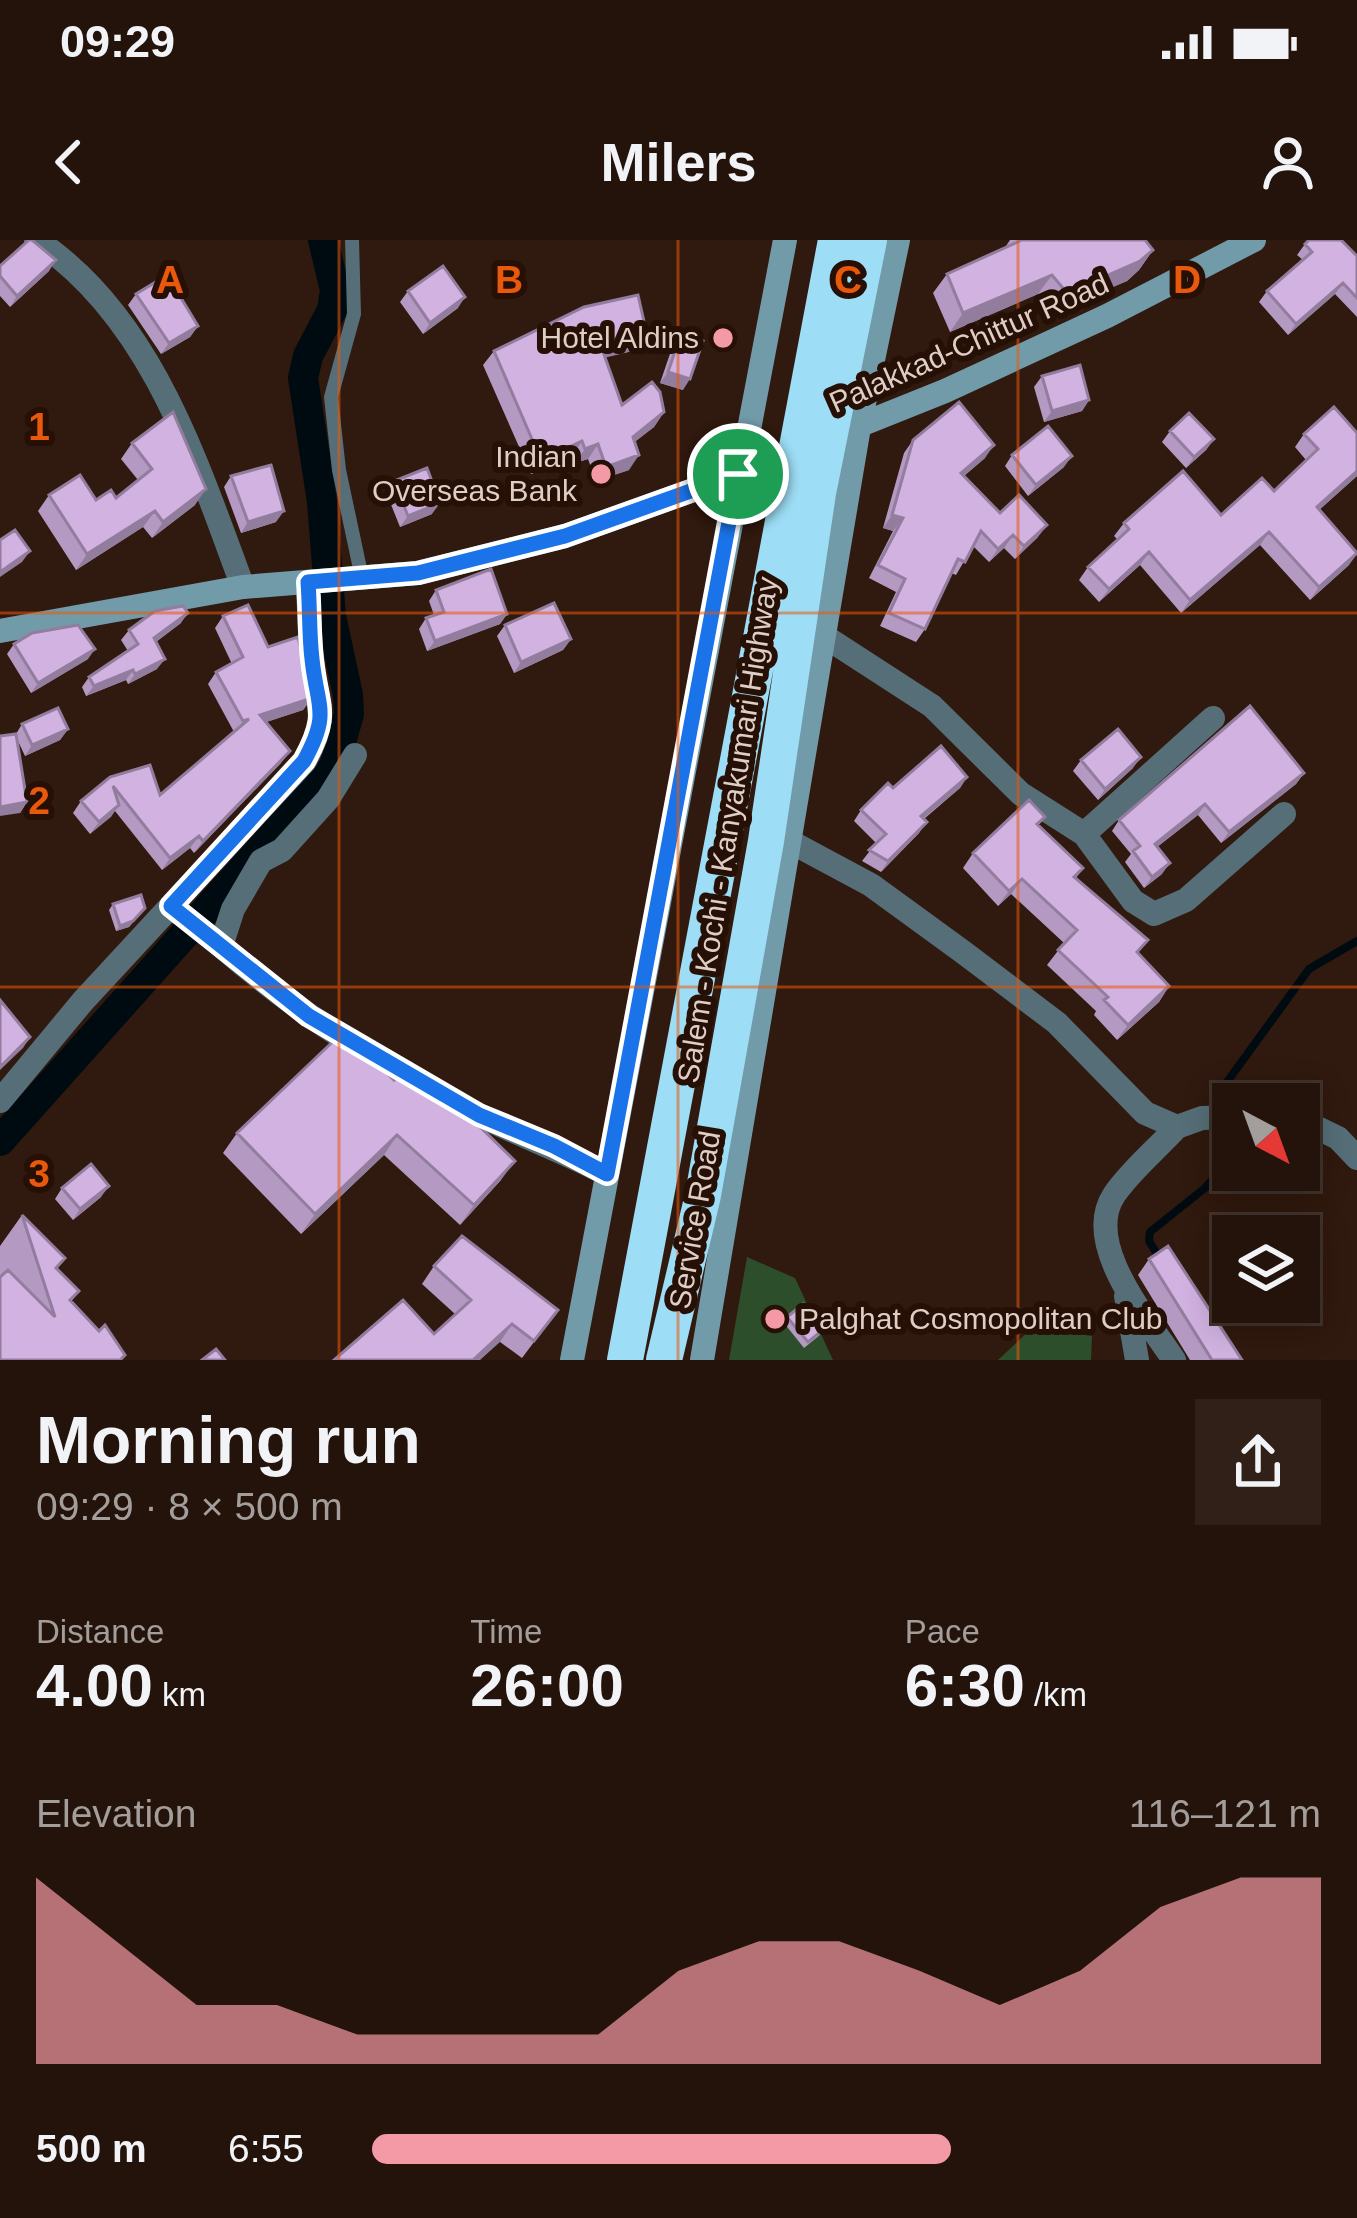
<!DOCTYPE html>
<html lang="en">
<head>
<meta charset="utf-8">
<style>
  body { margin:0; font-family:Arial,sans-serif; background:#302018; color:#f1f3f6; height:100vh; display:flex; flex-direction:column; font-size:45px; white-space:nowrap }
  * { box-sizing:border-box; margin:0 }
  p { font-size:39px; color:#a39e9c }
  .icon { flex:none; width:66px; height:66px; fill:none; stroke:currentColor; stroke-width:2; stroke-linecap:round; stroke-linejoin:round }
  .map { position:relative; height:1120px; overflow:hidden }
  .sheet { display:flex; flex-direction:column; background:#24130a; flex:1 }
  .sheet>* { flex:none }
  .needle { width:78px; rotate:139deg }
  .fabs { position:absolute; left:1212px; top:843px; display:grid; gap:24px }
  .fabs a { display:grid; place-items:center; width:108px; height:108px; border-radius:0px; background:#24130a; box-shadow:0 6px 30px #0003,0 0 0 3px #41322b; font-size:60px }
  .pin { position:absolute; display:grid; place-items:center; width:102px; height:102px; color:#fff; margin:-51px; border:6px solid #fff; border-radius:50%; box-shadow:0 3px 12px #0007 }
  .round { display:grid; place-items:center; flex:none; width:126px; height:126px; border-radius:0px; background:#302018 }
  .headline { display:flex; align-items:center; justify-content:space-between; height:204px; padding:0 36px }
  h1 { font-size:66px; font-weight:800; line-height:90px }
  .stats { display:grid; grid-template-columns:repeat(3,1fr); gap:18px; height:204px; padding:12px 36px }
  .stats div { display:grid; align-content:center }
  .stats b { font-size:60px; font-weight:800 }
  .stats small { font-size:33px; font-weight:400 }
  .stats p { font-size:33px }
  .chart { height:336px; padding:24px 36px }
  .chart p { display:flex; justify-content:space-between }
  .chart svg { width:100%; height:216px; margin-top:12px; fill:#f49aa6; opacity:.7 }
  ul { padding:0 36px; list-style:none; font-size:39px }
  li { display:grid; grid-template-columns:192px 144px 1fr; align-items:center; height:90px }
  li i { height:30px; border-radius:15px; background:#f49aa6 }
  .status { display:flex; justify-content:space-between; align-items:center; height:84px; padding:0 60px; background:#24130a; direction:ltr }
  .status svg { height:33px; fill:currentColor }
  header { display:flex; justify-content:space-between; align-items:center; height:156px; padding:0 36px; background:#24130a; font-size:54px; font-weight:800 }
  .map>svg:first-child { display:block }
</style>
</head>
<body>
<div class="status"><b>09:29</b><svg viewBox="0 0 49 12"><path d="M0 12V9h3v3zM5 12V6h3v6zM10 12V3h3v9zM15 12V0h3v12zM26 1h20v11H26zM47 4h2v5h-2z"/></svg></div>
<header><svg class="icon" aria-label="back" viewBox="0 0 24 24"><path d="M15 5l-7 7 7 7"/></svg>Milers<svg class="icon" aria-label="person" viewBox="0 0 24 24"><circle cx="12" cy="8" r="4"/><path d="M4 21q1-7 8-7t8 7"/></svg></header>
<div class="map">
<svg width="1357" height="1120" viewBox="0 0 1357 1120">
  <rect width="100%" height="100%" fill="#30190e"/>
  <path fill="#2d4e2b" d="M 747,1017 L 795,1038 L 833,1120 L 729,1120 Z
    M 1032,1088 L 1092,1096 L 1091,1120 L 998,1120 Z"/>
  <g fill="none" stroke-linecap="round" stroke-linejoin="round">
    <path stroke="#000b11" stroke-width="8" d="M 1219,863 L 1219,853 L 1309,729 L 1357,701
      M 1162,1022 L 1149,1001 L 1150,992 L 1205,948 L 1229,921 L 1221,883"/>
    <path stroke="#000b11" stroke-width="30" d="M 0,901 L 334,527 L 349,474 L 348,455 L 331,376 L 322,262 L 303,138 L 308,116 L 332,70 L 335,50 L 323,0"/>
    <path stroke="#556e77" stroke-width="14" d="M 352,0 L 354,74 L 331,157 L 339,230 L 362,338"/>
    <path stroke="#556e77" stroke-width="24" d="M 36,0 C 152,77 197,224 243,347
      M 824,396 L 932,466 L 1021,554 L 1084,594 L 1133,661 L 1154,674 L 1186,660 L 1284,574
      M 355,515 L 328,559 L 282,610 L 261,621 L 233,669 L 221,706 C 298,773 387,830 479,875 C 521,896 565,912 607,934
      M 1084,594 L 1213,478
      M 789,601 L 871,645 L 963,712 L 1057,783 L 1145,873 L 1177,887 L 1202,878 L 1233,877
      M 171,666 L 221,706
      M 0,861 L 83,761 L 305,521 C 331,472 316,468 312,419 C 309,394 310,368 307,342
      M 1299,879 L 1338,898 L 1357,918
      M 1126,1056 L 1137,1120
      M 1174,1120 C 1147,1079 1082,1004 1114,955 C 1131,930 1157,909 1177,887"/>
    <path stroke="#729baa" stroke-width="24" d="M 0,391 L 243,347 L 418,333 L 565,296 L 738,234 L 945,151 L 1107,76 L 1254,0
      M 572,1120 L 785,0
      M 702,1120 L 859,187 L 898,0"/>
    <path stroke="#9dddf5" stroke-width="36" d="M 625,1120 L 836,0
      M 664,1120 L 703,955 L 766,601 L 818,253 L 869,0"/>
  </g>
  <path fill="#b499c2" d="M 1010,0 L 1145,0 L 1153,10 L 1139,30 L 1127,41 L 1054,72 L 1038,54 L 950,92 L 933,53 L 947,34 L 1004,9 Z
    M 1305,4 L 1357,16 L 1357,77 L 1335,54 L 1288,95 L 1259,62 L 1267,51 L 1303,20 L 1297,15 Z
    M 0,26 L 49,31 L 10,67 L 0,56 Z
    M 408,51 L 458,68 L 423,94 L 400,62 Z
    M 136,54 L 198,86 L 190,97 L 161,114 L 128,65 Z
    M 681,94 L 683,150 L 660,143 L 673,105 Z
    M 647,95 L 637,110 L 605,117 L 622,165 L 664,172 L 654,187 L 634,202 L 629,230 L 596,241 L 588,219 L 575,223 L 572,216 L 531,234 L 483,125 L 494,111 Z
    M 1042,136 L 1089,160 L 1082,171 L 1044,182 L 1034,147 Z
    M 1170,191 L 1214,199 L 1206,210 L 1186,228 L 1162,202 Z
    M 1357,193 L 1357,236 L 1319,270 L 1349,325 L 1310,360 L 1260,305 L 1181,373 L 1140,325 L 1099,362 L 1079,340 L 1088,327 L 1118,300 L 1114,296 L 1124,283 L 1221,275 L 1274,251 L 1306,220 L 1295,207 L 1304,194 Z
    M 913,200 L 985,218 L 964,236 L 1000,273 L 1047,285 L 1037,298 L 1015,319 L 1004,308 L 989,322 L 973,306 L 956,335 L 951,333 L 925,389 L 916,402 L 880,386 L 896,352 L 869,338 L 893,291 L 883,288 L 904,213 Z
    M 132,203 L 195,265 L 152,298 L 143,287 L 76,330 L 38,271 L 49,255 L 96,260 L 116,258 L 138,240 L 121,219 Z
    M 1012,215 L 1064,227 L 1028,256 L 1005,226 Z
    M 231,236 L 276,282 L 241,293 L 224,247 Z
    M 394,241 L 432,274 L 400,287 L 386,252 Z
    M 436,350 L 507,374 L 500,384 L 427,411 L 419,389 L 426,378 L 434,375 L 429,361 Z
    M 223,376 L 268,407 L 312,458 L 303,470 L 266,482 L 281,523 L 194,613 L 190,608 L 162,630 L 115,571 L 90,594 L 73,573 L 81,561 L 110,537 L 160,555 L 234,492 L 208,444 L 216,432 L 232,424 L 215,388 Z
    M 181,383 L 156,402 L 157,429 L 128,444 L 126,440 L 86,456 L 82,447 L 89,437 L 128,411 L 121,400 L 129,390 Z
    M 505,385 L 571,399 L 563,410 L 514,433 L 497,396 Z
    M 14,404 L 88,419 L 31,453 L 7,414 Z
    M 22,484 L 68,489 L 60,500 L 25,516 L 17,499 L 27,562 L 20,573 L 16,494 Z
    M 1081,520 L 1133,528 L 1098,560 L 1073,531 Z
    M 1304,533 L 1296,544 L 1221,603 L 1198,575 L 1157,607 L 1162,634 L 1144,648 L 1125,622 L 1131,614 L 1112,591 L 1119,580 Z
    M 967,537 L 960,548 L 924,579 L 919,593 L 881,632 L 862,621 L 876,603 L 854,581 L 861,570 L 893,548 Z
    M 1045,577 L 1038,586 L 1083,628 L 1076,638 L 1139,714 L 1169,746 L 1159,762 L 1117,800 L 1094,775 L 1096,771 L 1047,725 L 1064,703 L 1011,654 L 998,666 L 963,628 L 973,613 Z
    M 113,664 L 141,673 L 129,687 L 116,691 L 109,670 Z
    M 394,840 L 501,940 L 460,985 L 384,915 L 301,994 L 223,913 L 237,893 Z
    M 62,948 L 101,957 L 73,980 L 55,959 Z
    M 22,975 L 57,1029 L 79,1051 L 71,1062 L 0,1120 L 0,1006 Z
    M 1149,1019 L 1242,1120 L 1190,1120 L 1138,1035 Z
    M 434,1026 L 558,1070 L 522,1118 L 500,1102 L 434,1094 L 455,1074 L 422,1044 Z
    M 787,1077 L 820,1095 L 804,1108 L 784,1083 Z"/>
  <path fill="#927d9e" d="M 1153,10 L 1139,30 L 1127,41 L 1054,72 L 1067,53 Z
    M 56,20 L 49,31 L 10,67 L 17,56 Z
    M 1052,35 L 1038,54 L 950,92 L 963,73 Z
    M 1343,43 L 1335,54 L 1288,95 L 1296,84 Z
    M 465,57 L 458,68 L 423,94 L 430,83 Z
    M 198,86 L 190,97 L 161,114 L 169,103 Z
    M 647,95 L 637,110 L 591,121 L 601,106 Z
    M 668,132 L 690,139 L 683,150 L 660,143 Z
    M 1089,160 L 1082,171 L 1044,182 L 1052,171 Z
    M 664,172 L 654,187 L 622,212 L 633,197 Z
    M 1214,199 L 1206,210 L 1186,228 L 1194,217 Z
    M 582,201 L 572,216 L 531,234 L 541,220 Z
    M 598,204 L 588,219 L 575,223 L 585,209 Z
    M 994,205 L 985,218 L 952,246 L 961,233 Z
    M 639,215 L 629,230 L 596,241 L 606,227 Z
    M 1072,216 L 1064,227 L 1028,256 L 1036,245 Z
    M 1357,231 L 1357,236 L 1308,280 L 1317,267 Z
    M 206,249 L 195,265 L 152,298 L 163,282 Z
    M 440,263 L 432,274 L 400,287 L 408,276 Z
    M 155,271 L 143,287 L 76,330 L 87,314 Z
    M 284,271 L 276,282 L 241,293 L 248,282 Z
    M 892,275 L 903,278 L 893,291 L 883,288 Z
    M 1047,285 L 1037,298 L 1015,319 L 1024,306 Z
    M 1269,292 L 1260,305 L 1181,373 L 1190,360 Z
    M 1013,295 L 1004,308 L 989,322 L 998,309 Z
    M 30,311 L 22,322 L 0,337 L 0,332 Z
    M 1149,312 L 1140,325 L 1099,362 L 1109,349 Z
    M 1357,314 L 1349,325 L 1310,360 L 1319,347 Z
    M 188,373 L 181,383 L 147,408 L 154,398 Z
    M 507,374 L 500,384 L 427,411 L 435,401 Z
    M 571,399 L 563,410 L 514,433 L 521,422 Z
    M 95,409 L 88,419 L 31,453 L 38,443 Z
    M 165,419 L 157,429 L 128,444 L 135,434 Z
    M 133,430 L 126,440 L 86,456 L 94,446 Z
    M 312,458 L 303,470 L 252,487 L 260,475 Z
    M 68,489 L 60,500 L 25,516 L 32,505 Z
    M 290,511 L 281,523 L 194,613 L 203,601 Z
    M 1141,517 L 1133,528 L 1098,560 L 1105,549 Z
    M 1304,533 L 1296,544 L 1221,603 L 1229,592 Z
    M 967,537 L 960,548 L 913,587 L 921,576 Z
    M 27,562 L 20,573 L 0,576 L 0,567 Z
    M 1205,564 L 1198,575 L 1147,615 L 1155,604 Z
    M 119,565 L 111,577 L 90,594 L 99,582 Z
    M 927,582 L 919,593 L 881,632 L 888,621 Z
    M 199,596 L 190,608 L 162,630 L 170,618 Z
    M 1170,623 L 1162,634 L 1144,648 L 1152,637 Z
    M 1022,639 L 1011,654 L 998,666 L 1009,651 Z
    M 145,668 L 129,687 L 116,691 L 120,686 Z
    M 1169,746 L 1159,762 L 1117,800 L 1128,785 Z
    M 30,797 L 23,808 L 0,830 L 0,827 Z
    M 397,895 L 384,915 L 301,994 L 315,974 Z
    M 515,921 L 501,940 L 460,985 L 474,965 Z
    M 109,946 L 101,957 L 73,980 L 80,969 Z
    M 512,1084 L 500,1102 L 480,1120 L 473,1120 Z"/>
  <path fill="#d1b2e1" stroke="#927d9e" stroke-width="3" d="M 29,0 L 32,0 L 56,20 L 17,56 L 0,36 L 0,26 Z
    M 1022,0 L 1145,0 L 1153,10 L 1140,21 L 1067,53 L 1052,35 L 963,73 L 947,34 Z
    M 1309,0 L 1341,0 L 1357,16 L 1357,58 L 1343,43 L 1296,84 L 1267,51 L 1312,12 L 1305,4 Z
    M 443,26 L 465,57 L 430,83 L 408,51 Z
    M 167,35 L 198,86 L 169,103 L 136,54 Z
    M 638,55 L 647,95 L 601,106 L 622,165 L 652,142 L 660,152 L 664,172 L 633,197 L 639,215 L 606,227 L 598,204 L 585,209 L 582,201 L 541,220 L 494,111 L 584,67 Z
    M 681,94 L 703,101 L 690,139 L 668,132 Z
    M 1080,125 L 1089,160 L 1052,171 L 1042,136 Z
    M 959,162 L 994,205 L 961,233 L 1000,273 L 1019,255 L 1047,285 L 1024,306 L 1013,295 L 998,309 L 981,291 L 965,322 L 958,319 L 925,389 L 889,373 L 905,339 L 878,325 L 903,278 L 892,275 L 913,200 Z
    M 1334,167 L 1357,193 L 1357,231 L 1317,267 L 1357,313 L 1319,347 L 1269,292 L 1190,360 L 1149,312 L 1109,349 L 1088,327 L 1129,289 L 1124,283 L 1183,231 L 1221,275 L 1262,238 L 1274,251 L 1318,209 L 1304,194 Z
    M 173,172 L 206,249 L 163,282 L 155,271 L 87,314 L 49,255 L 80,235 L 96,260 L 111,250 L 116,258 L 152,229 L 132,203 Z
    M 1189,173 L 1214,199 L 1194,217 L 1170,191 Z
    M 1048,186 L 1072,216 L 1036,245 L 1012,215 Z
    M 271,225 L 284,271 L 248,282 L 231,236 Z
    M 427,228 L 440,263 L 408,276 L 394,241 Z
    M 15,290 L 30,311 L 0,332 L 0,300 Z
    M 491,329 L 507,374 L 435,401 L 426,378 L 444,372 L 436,350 Z
    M 554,363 L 571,399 L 521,422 L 505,385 Z
    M 248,365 L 268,407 L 298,397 L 312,458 L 260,475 L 290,511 L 203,601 L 199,596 L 170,618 L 113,546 L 119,565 L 99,582 L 81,561 L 110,537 L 150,525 L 160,555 L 249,479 L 243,481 L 216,432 L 243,417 L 223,376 Z
    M 183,366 L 188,373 L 154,398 L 165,419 L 135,434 L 133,430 L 94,446 L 89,437 L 138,404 L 129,390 L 155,371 Z
    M 78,385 L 95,409 L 38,443 L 14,404 L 32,393 Z
    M 1250,466 L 1304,533 L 1229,592 L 1205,564 L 1155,604 L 1170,623 L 1152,637 L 1133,611 L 1140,606 L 1119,580 Z
    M 58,468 L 68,489 L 32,505 L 22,484 Z
    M 1118,489 L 1141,517 L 1105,549 L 1081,520 Z
    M 16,494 L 27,562 L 0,567 L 0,496 Z
    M 941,506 L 967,537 L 921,576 L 927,582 L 888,621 L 869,610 L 886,594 L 861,570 L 888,543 L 893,548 Z
    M 1029,560 L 1045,577 L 1037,584 L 1083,628 L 1074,637 L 1148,700 L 1137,712 L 1169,746 L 1128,785 L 1104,760 L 1108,757 L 1058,710 L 1077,690 L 1022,639 L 1009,651 L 973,613 Z
    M 141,655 L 145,668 L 133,681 L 120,686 L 113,664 Z
    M 0,760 L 30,797 L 0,827 Z
    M 345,790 L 394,840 L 406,828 L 436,844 L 515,921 L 474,965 L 397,895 L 315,974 L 237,893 Z
    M 91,924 L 109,946 L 80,969 L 62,948 Z
    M 22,975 L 65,1018 L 56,1028 L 79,1051 L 70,1060 L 99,1091 L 105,1085 L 125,1115 L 120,1120 L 0,1120 L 0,1037 L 8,1030 L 55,1077 Z
    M 462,996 L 558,1070 L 534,1101 L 512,1084 L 473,1120 L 334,1120 L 403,1060 L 434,1094 L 471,1060 L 434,1026 Z
    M 1168,1006 L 1242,1120 L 1212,1120 L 1149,1019 Z
    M 803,1064 L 824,1089 L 808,1102 L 787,1077 Z
    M 216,1109 L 225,1120 L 202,1120 Z"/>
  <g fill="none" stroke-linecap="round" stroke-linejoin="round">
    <g stroke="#fff" stroke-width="24">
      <path id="route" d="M 738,234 L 607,934 L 554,906 L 479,875 L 309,776 L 171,666 L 304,521 C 331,472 317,468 312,419 C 309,394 310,368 308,342 L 418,333 L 565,296 Z"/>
    </g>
    <use href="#route" stroke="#1a73e8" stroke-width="15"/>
  </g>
  <path fill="none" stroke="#e8590c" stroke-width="3" stroke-opacity="0.55" d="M 339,0 L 339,1120M 678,0 L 678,1120M 1018,0 L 1018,1120M 0,373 L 1357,373M 0,747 L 1357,747"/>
  <g fill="#f49aa6" stroke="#261006" stroke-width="4.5">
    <circle cx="723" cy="98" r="12"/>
    <circle cx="601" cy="234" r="12"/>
    <circle cx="775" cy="1079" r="12"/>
  </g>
  <g text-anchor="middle" stroke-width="12" stroke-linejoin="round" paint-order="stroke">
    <g font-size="30" fill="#decec6" stroke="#261006" text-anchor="end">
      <text x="699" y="108">Hotel Aldins</text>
      <text x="577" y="227">Indian<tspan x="577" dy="34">Overseas Bank</tspan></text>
      <text x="799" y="1089" text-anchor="start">Palghat Cosmopolitan Club</text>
    </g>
    <g font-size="30" fill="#decec6" stroke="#261006">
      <text transform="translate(969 103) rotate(-24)" y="10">Palakkad-Chittur Road</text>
      <text transform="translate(728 590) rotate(-81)" y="10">Salem - Kochi - Kanyakumari Highway</text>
      <text transform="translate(695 980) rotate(-80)" y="10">Service Road</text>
    </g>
  </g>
  <g font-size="39" text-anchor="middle" font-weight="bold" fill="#e8590c" stroke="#261006" stroke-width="12" stroke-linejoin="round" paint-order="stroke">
    <text x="170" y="53">A</text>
    <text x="509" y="53">B</text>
    <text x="848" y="53">C</text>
    <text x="1187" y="53">D</text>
    <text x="39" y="200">1</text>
    <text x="39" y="574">2</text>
    <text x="39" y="947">3</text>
  </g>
</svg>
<div class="fabs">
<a><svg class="needle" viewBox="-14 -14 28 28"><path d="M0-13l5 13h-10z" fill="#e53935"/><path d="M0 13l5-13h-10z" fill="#a39e9c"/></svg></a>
<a><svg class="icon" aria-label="layers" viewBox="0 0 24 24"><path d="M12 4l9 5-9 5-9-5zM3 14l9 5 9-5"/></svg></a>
</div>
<div class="pin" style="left:738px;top:234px;background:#1e9e55"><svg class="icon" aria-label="arrive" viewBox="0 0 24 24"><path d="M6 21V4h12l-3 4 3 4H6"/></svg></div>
</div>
<section class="sheet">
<div class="headline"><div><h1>Morning run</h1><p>09:29 · 8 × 500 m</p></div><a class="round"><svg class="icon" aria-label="share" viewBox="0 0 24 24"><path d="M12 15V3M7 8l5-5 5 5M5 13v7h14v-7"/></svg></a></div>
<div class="stats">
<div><p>Distance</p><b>4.00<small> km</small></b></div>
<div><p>Time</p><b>26:00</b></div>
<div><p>Pace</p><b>6:30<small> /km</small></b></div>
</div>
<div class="chart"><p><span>Elevation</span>116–121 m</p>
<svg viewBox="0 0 160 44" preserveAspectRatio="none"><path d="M0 44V6L10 19L20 32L30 32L40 38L50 38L60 38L70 38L80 25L90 19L100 19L110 25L120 32L130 25L140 12L150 6L160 6V44z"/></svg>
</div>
<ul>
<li><b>500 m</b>6:55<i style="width:61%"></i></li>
</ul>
</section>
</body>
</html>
